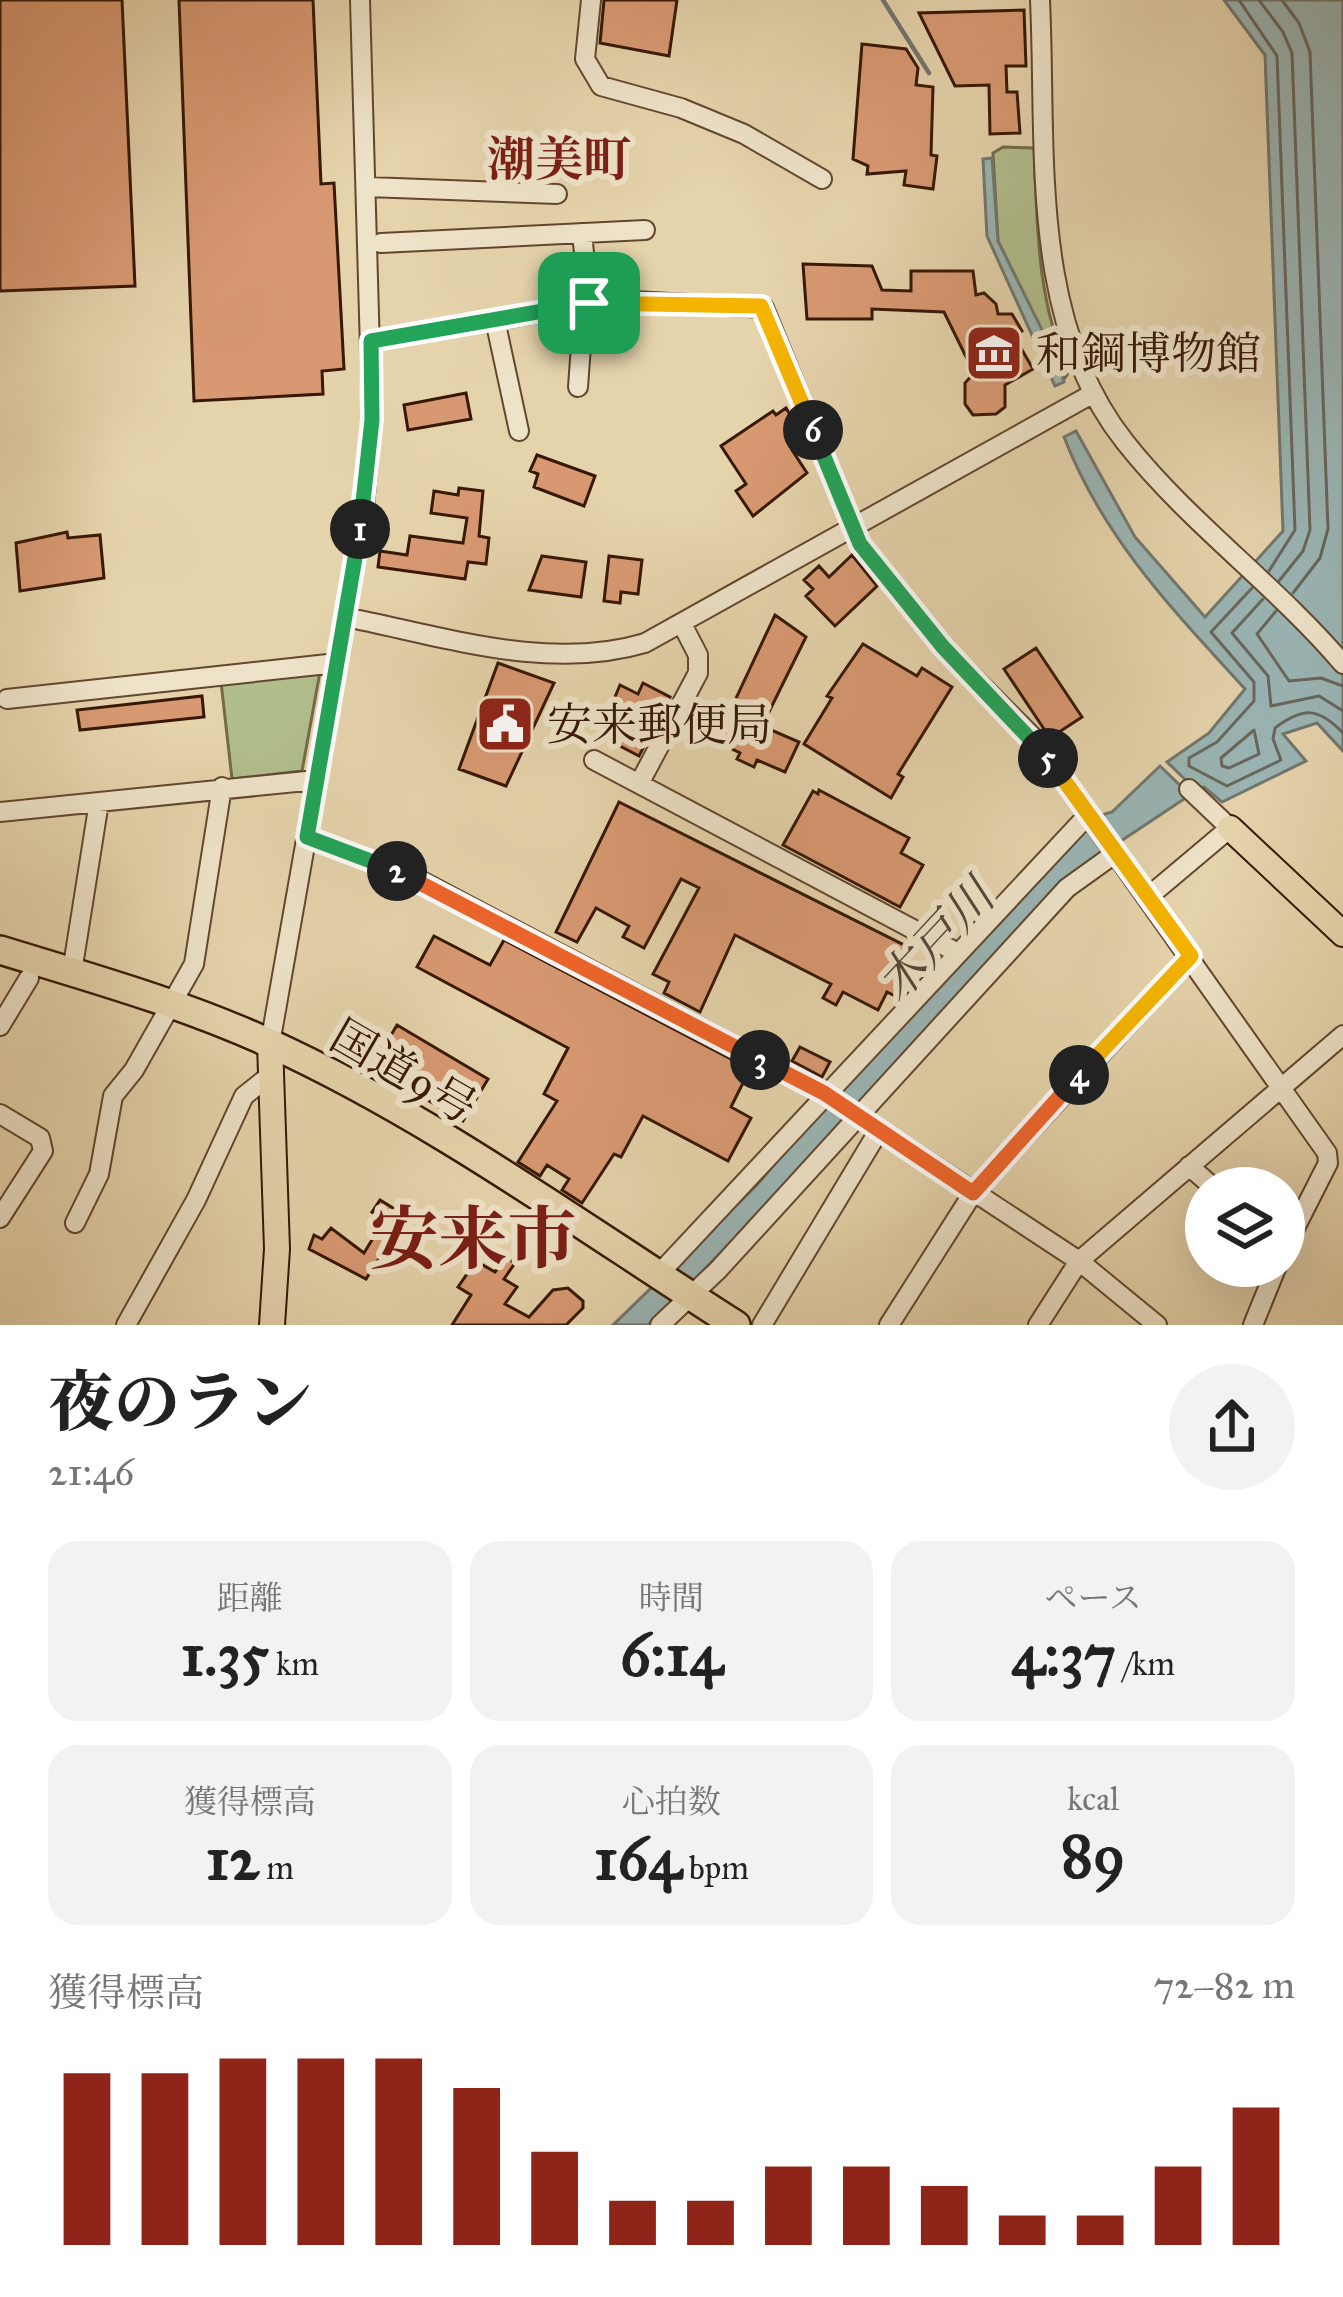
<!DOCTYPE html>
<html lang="ja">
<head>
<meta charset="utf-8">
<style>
  body { margin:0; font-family:"IM FELL Great Primer","Noto Serif JP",serif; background:#f2f2f2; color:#222; height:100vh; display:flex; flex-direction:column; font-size:45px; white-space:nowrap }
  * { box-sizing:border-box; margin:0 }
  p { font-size:39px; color:#767676 }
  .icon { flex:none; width:66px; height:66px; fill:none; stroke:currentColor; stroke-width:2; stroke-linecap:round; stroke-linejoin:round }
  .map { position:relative; height:1325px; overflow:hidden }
  .details { display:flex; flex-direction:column; background:#fff; flex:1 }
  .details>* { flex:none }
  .buttons { position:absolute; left:1185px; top:1167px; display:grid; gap:24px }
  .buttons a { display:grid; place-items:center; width:120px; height:120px; border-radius:50%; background:#fff; box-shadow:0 12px 48px #0002; font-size:60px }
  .pin { position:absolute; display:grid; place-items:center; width:102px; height:102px; color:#fff; margin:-51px; border-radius:24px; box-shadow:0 6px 18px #0006 }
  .km { position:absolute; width:60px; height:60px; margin:-30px; border-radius:50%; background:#222; color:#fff; font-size:33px; line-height:60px; text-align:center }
  .round { display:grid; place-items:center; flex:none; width:126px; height:126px; border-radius:63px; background:#f2f2f2 }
  .head { display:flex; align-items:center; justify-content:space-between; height:204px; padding:0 48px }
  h1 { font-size:66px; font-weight:800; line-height:90px }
  .figures { display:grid; grid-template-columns:repeat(3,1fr); gap:18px; height:204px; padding:12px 48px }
  .figures div { display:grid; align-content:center; border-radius:30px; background:#f2f2f2; text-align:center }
  .figures b { font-size:60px; font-weight:800 }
  .figures small { font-size:33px; font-weight:400 }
  .figures p { font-size:33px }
  .chart { height:336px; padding:24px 48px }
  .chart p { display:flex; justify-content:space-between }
  .chart svg { width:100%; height:216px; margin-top:12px; stroke:#8f2418; stroke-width:6 }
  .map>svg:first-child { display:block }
</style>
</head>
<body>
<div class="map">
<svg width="1343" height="1325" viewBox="0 0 1343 1325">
  <rect width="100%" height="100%" fill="#e5d3ab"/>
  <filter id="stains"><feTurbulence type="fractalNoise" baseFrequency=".00167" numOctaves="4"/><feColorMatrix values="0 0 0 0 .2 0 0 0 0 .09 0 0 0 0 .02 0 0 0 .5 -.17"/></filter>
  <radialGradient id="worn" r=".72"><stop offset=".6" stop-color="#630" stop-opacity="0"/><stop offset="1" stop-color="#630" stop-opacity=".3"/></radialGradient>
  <path fill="#b1bd8c" stroke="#746a49" stroke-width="3" d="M 1003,147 L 1034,148 C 1037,225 1037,302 1069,372 L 1064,379 L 998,241 L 993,153 Z
    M 320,672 L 302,771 L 232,779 L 221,682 Z"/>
  <path fill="#9ab5b4" stroke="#72766e" stroke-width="3" d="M 1224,0 L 1343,0 L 1343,751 L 1317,723 L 1283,734 L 1306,761 L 1222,802 L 1204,787 L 1197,791 L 1167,762 L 1209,733 L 1245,689 C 1173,610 1103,538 1064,437 L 1076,431 L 1135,537 L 1205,617 L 1283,531 L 1265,55 Z
    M 992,158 L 998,241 L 1060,366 L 1064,382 L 1055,386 L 987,236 L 983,159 Z
    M 1160,766 L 1190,795 L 1115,845 L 671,1304 L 648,1325 L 613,1325 L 756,1186 L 887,1033 L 1094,817 L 1112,812 Z"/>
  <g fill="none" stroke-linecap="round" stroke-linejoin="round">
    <path stroke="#68665d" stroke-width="3" d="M 1239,0 L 1277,56 L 1295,530 L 1269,571
      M 1259,0 L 1283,32 L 1292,53 L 1310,530 L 1303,551 L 1279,581
      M 1282,0 L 1299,23 L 1310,52 L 1328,529 L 1320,558 L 1293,593
      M 1252,588 L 1211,632 L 1254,682 L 1254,701 L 1217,742 L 1189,758 L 1189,766 L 1227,786 L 1281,760 L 1273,739 L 1275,728 C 1304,706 1319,708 1343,733
      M 1263,599 L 1232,633 L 1268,676 L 1271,706 L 1319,696 L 1343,711
      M 1276,611 L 1257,634 L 1289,681 L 1321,678 L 1343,686
      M 1254,730 L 1259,754 L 1229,768 L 1222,766 L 1221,758 Z"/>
    <path stroke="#72766e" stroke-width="4.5" d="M 883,0 L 929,73"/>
  </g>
  <path fill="#d89972" stroke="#371806" stroke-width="3" d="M 0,0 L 122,0 L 135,286 L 0,291 Z
    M 179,0 L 313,0 L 321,184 L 334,183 L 344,369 L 322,371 L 323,394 L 194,401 Z
    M 604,0 L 677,0 L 669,56 L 600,43 Z
    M 1024,10 L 1026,66 L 1006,66 L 1007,92 L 1017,92 L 1020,133 L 990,134 L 989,85 L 955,86 L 919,13 Z
    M 862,44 L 906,49 L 918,68 L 916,85 L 933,87 L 931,155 L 937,156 L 933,189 L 904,185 L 906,171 L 867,174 L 868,166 L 853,159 Z
    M 803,264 L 872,266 L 882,290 L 911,291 L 911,271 L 973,271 L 976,295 L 984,293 L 996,304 L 998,314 L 1012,314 L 1022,331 L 1014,336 L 1033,369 L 1005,385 L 1005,407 L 996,414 L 973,415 L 965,404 L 965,383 L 974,373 L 944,312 L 872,309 L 872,319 L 807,319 Z
    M 466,393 L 471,419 L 408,430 L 404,405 Z
    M 786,408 L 799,430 L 790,436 L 797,447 L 792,450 L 807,473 L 753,516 L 736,491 L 746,484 L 721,446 L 773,411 L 776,415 Z
    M 537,455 L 595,476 L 584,506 L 534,487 L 538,474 L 530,471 Z
    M 459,488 L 483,491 L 479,536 L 489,538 L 486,564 L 468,562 L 465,579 L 378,567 L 380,551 L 407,555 L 410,536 L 463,543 L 467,518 L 431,513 L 434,491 L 458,495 Z
    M 67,532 L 68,538 L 100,535 L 104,578 L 20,591 L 16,543 Z
    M 852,555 L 877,586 L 835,626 L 806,596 L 813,589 L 804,580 L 819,566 L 829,577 Z
    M 542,556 L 586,562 L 581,597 L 529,590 Z
    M 609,556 L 642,560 L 638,594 L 621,592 L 620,603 L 604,601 Z
    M 775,615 L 806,637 L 762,726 L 799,742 L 785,772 L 757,760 L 754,767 L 737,759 L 740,753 L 716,741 Z
    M 863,644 L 917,676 L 922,668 L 952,687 L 898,774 L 903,777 L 891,798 L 804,744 L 832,698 L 827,696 Z
    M 1036,648 L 1082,717 L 1050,738 L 1004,669 Z
    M 498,663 L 554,683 L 506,786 L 459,769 Z
    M 643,683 L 670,697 L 639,756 L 599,735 L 620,685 L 638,694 Z
    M 202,696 L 204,717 L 80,730 L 77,710 Z
    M 819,790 L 909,838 L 901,853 L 923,865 L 900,907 L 783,845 L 813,791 L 818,794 Z
    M 619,802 L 912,949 L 904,966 L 916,972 L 907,988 L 899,998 L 887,992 L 878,1010 L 843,992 L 836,1005 L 823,998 L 831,984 L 735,935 L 700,1012 L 664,993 L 669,982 L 653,974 L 699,888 L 681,879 L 644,948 L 623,937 L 629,926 L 596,908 L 577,942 L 556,932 Z
    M 434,936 L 490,965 L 504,940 L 750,1069 L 731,1107 L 751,1118 L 728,1161 L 643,1116 L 621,1157 L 614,1154 L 582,1203 L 562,1190 L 569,1179 L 547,1165 L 540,1176 L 518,1162 L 557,1101 L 544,1094 L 568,1048 L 417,967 Z
    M 397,1025 L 488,1079 L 463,1121 L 372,1067 Z
    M 800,1047 L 830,1062 L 822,1077 L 792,1061 Z
    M 380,1200 L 406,1216 L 366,1279 L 309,1249 L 314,1235 L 322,1239 L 331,1228 L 364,1253 L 384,1220 L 372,1212 Z
    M 506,1257 L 515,1263 L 504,1279 L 517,1287 L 505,1304 L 529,1317 L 553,1290 L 568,1288 L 583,1301 L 583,1308 L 566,1325 L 452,1325 L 471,1295 L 458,1287 L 476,1261 L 495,1272 Z"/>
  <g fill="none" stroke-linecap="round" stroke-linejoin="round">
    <g stroke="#62472f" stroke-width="22">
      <path id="minor" d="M 591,0 L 585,59 L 601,86 L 681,108 L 744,134 L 822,179
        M 1040,0 C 1047,147 1028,320 1125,442 C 1189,523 1276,585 1343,664
        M 368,187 L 557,194
        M 582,233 L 589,303
        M 381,243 L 645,230
        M 495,320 L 519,431
        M 371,341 L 615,300 L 764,308 L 860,544 L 943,647 L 1032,736 L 1327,1153 L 1328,1163 L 1284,1250
        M 578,387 L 584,304
        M 345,617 C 442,636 548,672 645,643 L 1092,394
        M 7,699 L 337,663
        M 594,760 L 956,952
        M 639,784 L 698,673 L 698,655 L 683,626
        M 0,812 L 316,780
        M 307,837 L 414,877 L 824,1093 L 1079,1261 L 1157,1325
        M 1148,897 L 1230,828 L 1189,789
        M 72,972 L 99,802
        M 0,1026 L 29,978
        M 270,1044 L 363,516 L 372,420 L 360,0
        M 0,1114 L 40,1138 L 43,1151 L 0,1218
        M 1189,1166 L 1214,1188
        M 75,1223 L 99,1174 L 113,1096 L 134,1070 L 194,964 L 222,787
        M 658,1275 L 1086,817
        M 126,1325 L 196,1200 L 244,1096 L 268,1077
        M 660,1325 L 718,1270 L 1067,888 L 1113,855
        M 762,1325 L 878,1132
        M 889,1325 L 973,1193 L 1191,956
        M 1038,1325 L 1079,1261 L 1343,1035
        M 1253,1325 L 1277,1266"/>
    </g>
    <g stroke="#371806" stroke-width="28">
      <path id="major" d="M 1230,828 L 1343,934
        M 270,1044 L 277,1249 L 272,1325"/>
    </g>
    <g stroke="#371806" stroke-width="32">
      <path id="highway" d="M 0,950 C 91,978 181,1003 267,1042 C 430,1116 585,1229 736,1325"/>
    </g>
    <use href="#minor" stroke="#eee2c8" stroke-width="18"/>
    <use href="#major" stroke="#e5d3ab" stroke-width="24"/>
    <use href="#highway" stroke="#e5d3ab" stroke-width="27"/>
  </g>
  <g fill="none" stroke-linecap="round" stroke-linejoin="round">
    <g stroke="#fff" stroke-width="24">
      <path id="split-1" d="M 360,529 L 372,420 L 371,341 L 589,303"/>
    </g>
    <g stroke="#fff" stroke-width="24">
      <path id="split-2" d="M 360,529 L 307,837 L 397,871"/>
    </g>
    <g stroke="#fff" stroke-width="24">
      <path id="split-3" d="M 397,871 L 760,1060"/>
    </g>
    <g stroke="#fff" stroke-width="24">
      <path id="split-4" d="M 760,1060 L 824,1093 L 973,1193 L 1079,1075"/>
    </g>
    <g stroke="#fff" stroke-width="24">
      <path id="split-5" d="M 1048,758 L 1191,956 L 1079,1075"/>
    </g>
    <g stroke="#fff" stroke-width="24">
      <path id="split-6" d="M 813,430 L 860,544 L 943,647 L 1048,758"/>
    </g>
    <g stroke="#fff" stroke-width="24">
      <path id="split-7" d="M 589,303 L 761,306 L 813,430"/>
    </g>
    <use href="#split-1" stroke="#22a559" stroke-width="15"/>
    <use href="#split-2" stroke="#22a559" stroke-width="15"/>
    <use href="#split-3" stroke="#f0652b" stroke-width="15"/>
    <use href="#split-4" stroke="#f0652b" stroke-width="15"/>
    <use href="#split-5" stroke="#f5b400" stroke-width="15"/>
    <use href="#split-6" stroke="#22a559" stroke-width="15"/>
    <use href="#split-7" stroke="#f5b400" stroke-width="15"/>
  </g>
  <defs>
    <g id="museum-square" transform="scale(3)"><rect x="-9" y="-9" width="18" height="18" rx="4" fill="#8f2418" stroke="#eee2c8"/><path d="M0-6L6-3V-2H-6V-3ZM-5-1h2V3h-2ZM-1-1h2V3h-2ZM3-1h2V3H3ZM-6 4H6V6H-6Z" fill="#fff"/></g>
    <g id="civic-square" transform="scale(3)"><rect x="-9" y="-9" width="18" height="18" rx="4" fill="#8f2418" stroke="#eee2c8"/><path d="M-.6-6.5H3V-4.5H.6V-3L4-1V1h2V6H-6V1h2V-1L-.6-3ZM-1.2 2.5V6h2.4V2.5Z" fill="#fff"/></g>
  </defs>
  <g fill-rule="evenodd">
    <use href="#museum-square" x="994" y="353"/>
    <use href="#civic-square" x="505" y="724"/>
  </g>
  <g text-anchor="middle" stroke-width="12" stroke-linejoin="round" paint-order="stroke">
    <g font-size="45" fill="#371806" stroke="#eee2c8" text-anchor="start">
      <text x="1036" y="369">和鋼博物館</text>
      <text x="547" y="740">安来郵便局</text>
    </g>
    <g font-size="45" fill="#371806" stroke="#eee2c8">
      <text transform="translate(404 1071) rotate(30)" y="16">国道9号</text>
    </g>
    <g font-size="48" font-weight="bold" fill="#7a1f14" stroke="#eee2c8">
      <text x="559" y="176">潮美町</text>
    </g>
    <g font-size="48" font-style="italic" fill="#55473a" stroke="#eee2c8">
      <text transform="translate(935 940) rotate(-47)" y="17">木戸川</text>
    </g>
    <g font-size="69" font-weight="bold" fill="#7a1f14" stroke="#eee2c8">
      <text x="473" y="1263">安来市</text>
    </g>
  </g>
  <rect width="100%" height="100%" filter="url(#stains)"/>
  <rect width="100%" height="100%" fill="url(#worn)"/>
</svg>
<div class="buttons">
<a><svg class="icon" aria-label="layers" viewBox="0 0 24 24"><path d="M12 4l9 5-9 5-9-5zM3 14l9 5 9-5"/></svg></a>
</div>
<div class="pin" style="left:589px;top:303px;background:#1e9e55"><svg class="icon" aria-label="arrive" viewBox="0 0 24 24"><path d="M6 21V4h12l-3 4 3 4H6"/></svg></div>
<b class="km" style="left:360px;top:529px">1</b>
<b class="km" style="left:397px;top:871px">2</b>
<b class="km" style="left:760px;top:1060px">3</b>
<b class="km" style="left:1079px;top:1075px">4</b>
<b class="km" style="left:1048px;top:758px">5</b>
<b class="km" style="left:813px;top:430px">6</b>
</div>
<section class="details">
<div class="head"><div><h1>夜のラン</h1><p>21:46</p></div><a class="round"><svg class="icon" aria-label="share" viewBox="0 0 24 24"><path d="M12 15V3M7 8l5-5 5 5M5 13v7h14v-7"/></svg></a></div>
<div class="figures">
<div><p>距離</p><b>1.35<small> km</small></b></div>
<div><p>時間</p><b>6:14</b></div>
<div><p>ペース</p><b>4:37<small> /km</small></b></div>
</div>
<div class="figures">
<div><p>獲得標高</p><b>12<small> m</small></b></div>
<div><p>心拍数</p><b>164<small> bpm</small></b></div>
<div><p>kcal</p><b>89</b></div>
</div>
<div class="chart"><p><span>獲得標高</span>72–82 m</p>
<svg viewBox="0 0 160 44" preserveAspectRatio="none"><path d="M5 44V9M15 44V9M25 44V6M35 44V6M45 44V6M55 44V12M65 44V25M75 44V35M85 44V35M95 44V28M105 44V28M115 44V32M125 44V38M135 44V38M145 44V28M155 44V16"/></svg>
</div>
</section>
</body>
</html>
